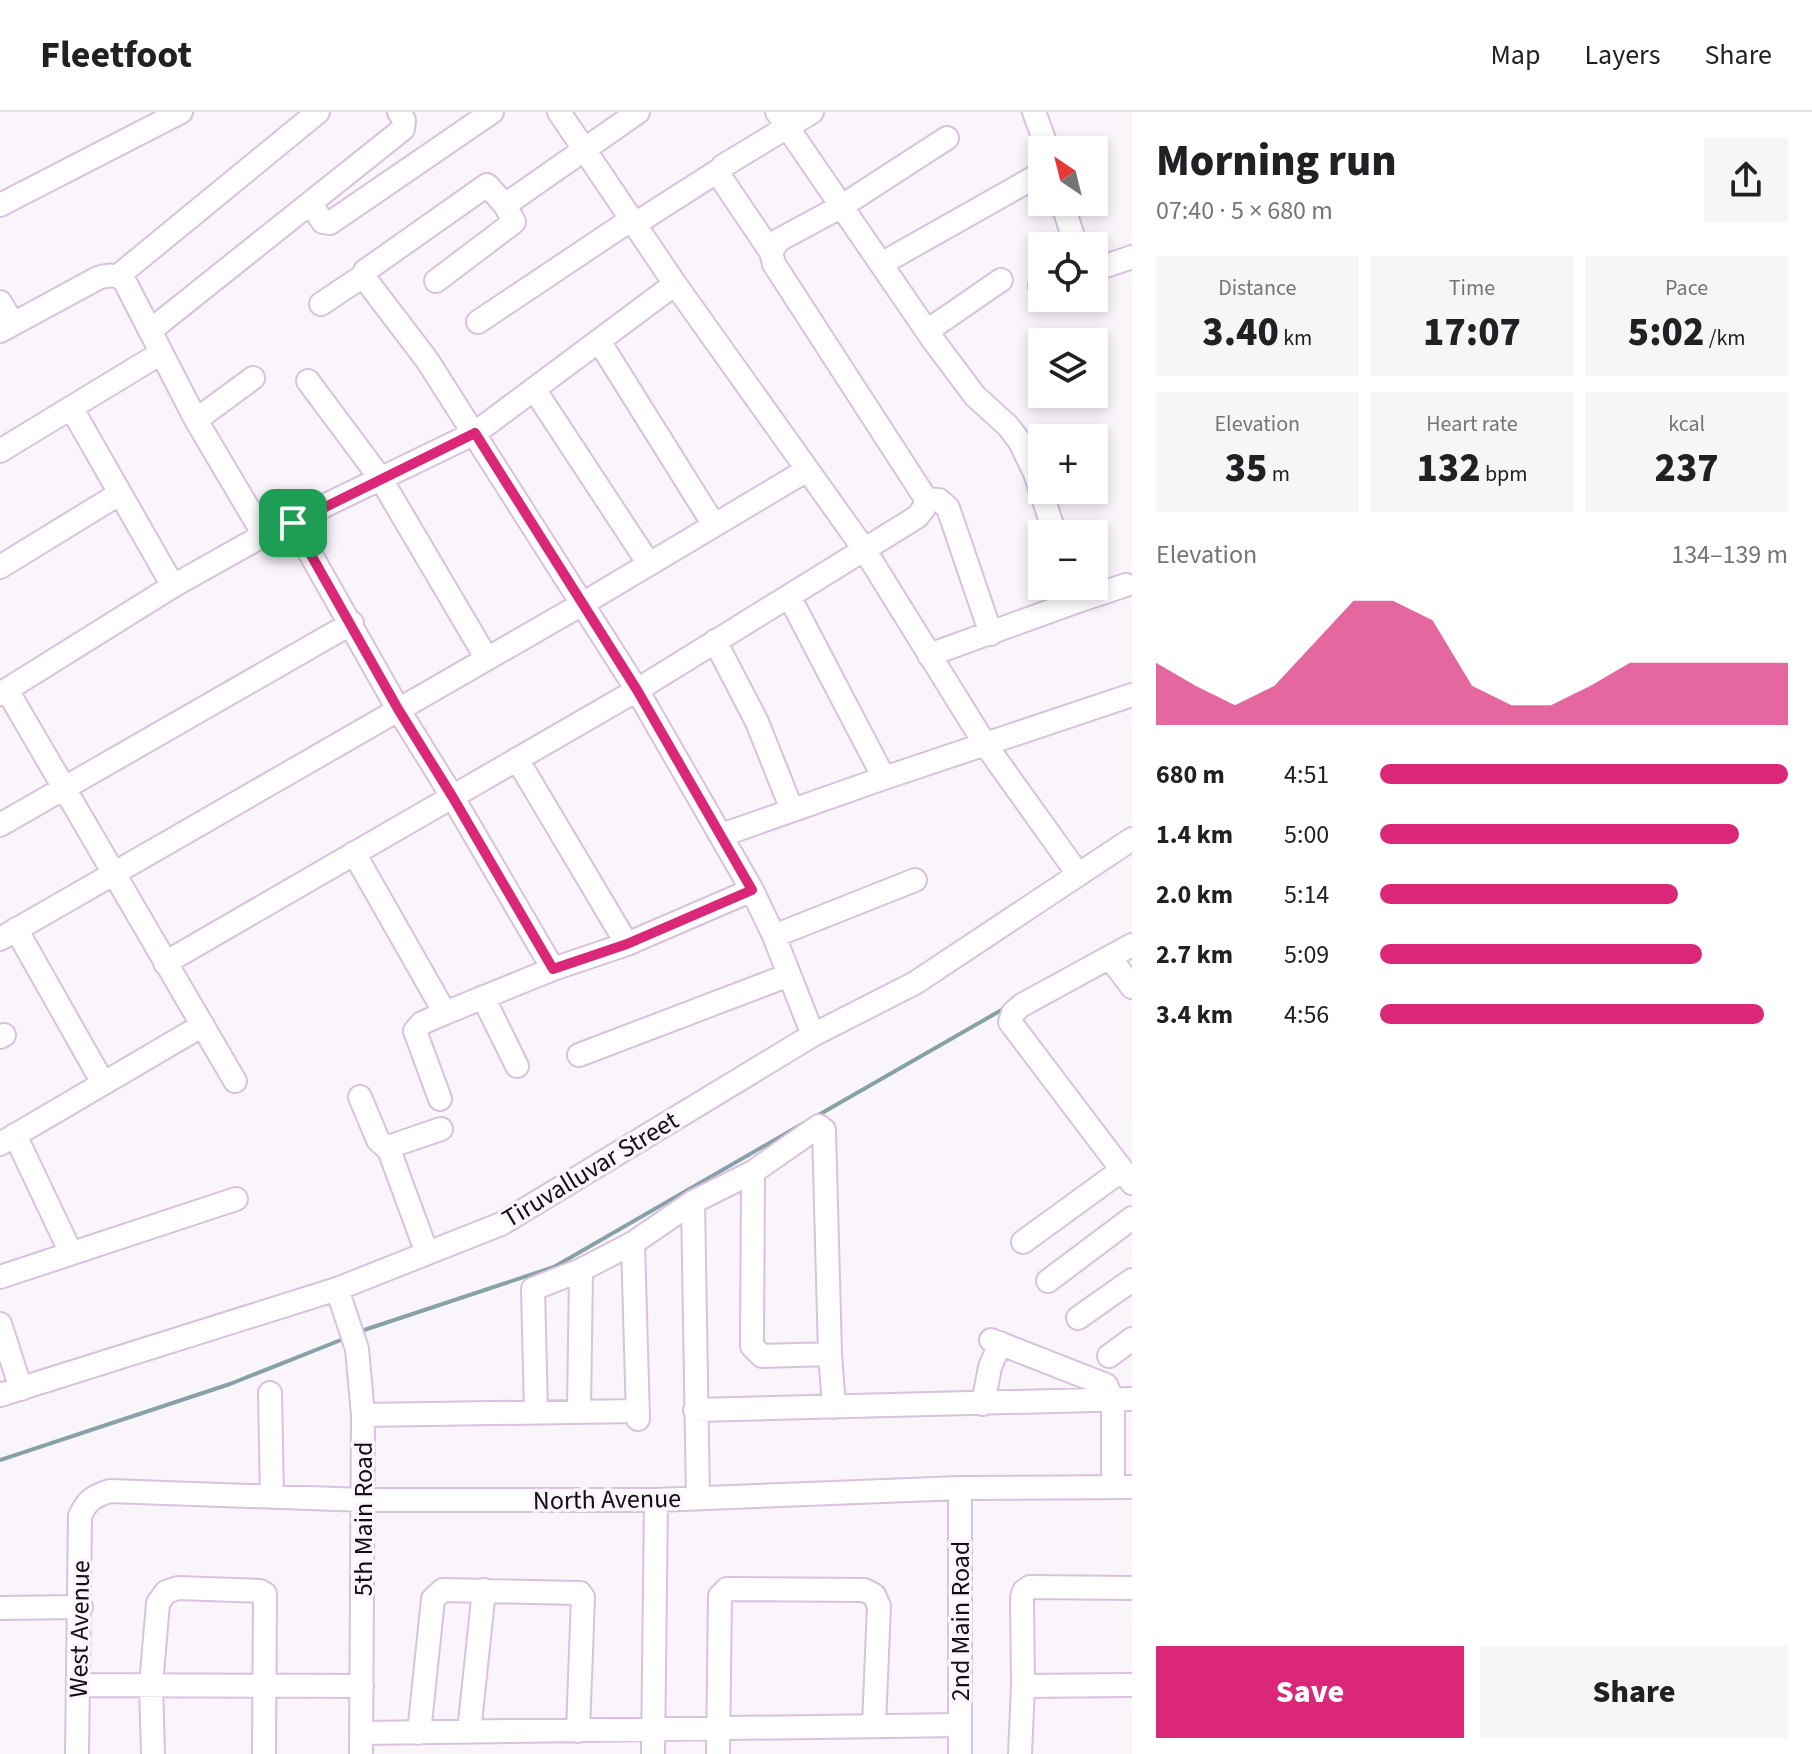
<!DOCTYPE html>
<html lang="en">
<head>
<meta charset="utf-8">
<style>
  body { margin:0; font-family:"Source Sans 3",sans-serif; background:#f6f6f6; color:#202124; height:100vh; display:flex; flex-direction:column; font-size:30px; white-space:nowrap }
  * { box-sizing:border-box; margin:0 }
  p { font-size:26px; color:#757577 }
  .icon { flex:none; width:44px; height:44px; fill:none; stroke:currentColor; stroke-width:2; stroke-linecap:round; stroke-linejoin:round }
  .map { position:relative; flex:1; overflow:hidden }
  .side { display:flex; flex-direction:column; background:#fff; width:680px }
  .side>* { flex:none }
  .needle { width:52px; rotate:325deg }
  .fabs { position:absolute; left:1028px; top:24px; display:grid; gap:16px }
  .fabs a { display:grid; place-items:center; width:80px; height:80px; border-radius:0px; background:#fff; box-shadow:0 4px 12px #0003; font-size:40px }
  .pin { position:absolute; display:grid; place-items:center; width:68px; height:68px; color:#fff; margin:-34px; border-radius:16px; box-shadow:0 4px 12px #0006 }
  .round { display:grid; place-items:center; flex:none; width:84px; height:84px; border-radius:0px; background:#f6f6f6 }
  .head { display:flex; align-items:center; justify-content:space-between; height:136px; padding:0 24px }
  h1 { font-size:44px; font-weight:800; line-height:60px }
  .figures { display:grid; grid-template-columns:repeat(3,1fr); gap:12px; height:136px; padding:8px 24px }
  .figures div { display:grid; align-content:center; border-radius:0px; background:#f6f6f6; text-align:center }
  .figures b { font-size:40px; font-weight:800 }
  .figures small { font-size:22px; font-weight:400 }
  .figures p { font-size:22px }
  .chart { height:224px; padding:16px 24px }
  .chart p { display:flex; justify-content:space-between }
  .chart svg { width:100%; height:144px; margin-top:8px; fill:#db2777; opacity:.7 }
  .action { display:flex; gap:16px; margin-top:auto; padding:16px 24px }
  .action a { flex:1; height:92px; border-radius:0px; background:#db2777; color:#fff; font-size:32px; font-weight:800; line-height:92px; text-align:center }
  .action a+a { background:#f6f6f6; color:#202124 }
  ul { padding:0 24px; list-style:none; font-size:26px }
  li { display:grid; grid-template-columns:128px 96px 1fr; align-items:center; height:60px }
  li i { height:20px; border-radius:10px; background:#db2777 }
  header { display:flex; align-items:center; gap:48px; box-sizing:border-box; height:112px; padding:0 40px; background:#fff; border-bottom:2px solid #e0e0e0 }
  header strong { font-size:38px }
  nav { display:flex; gap:44px; margin-inline-start:auto; font-size:28px }
  main { display:flex; flex:1; min-height:0 }
  .map>svg:first-child { display:block }
</style>
</head>
<body>
<header>
<strong>Fleetfoot</strong>
<nav><a>Map</a><a>Layers</a><a>Share</a></nav>
</header>
<main>
<div class="map">
<svg width="1132" height="1642" viewBox="0 0 1132 1642">
  <rect width="100%" height="100%" fill="#faf5fb"/>
  <g fill="none" stroke-linecap="round" stroke-linejoin="round">
    <path stroke="#87a2a7" stroke-width="4" d="M 815,1005 L 1005,896
      M 358,1220 L 554,1155 L 804,1011
      M 0,1348 L 230,1272 L 346,1226"/>
    <g stroke="#d9c1df" stroke-width="26">
      <path id="minor" d="M 559,0 L 675,172 L 864,437 L 985,632 L 1078,762
        M 777,0 L 933,228 L 975,284 L 1008,314 L 1020,330 L 1035,361 L 1055,422
        M 1034,0 L 1048,38
        M 1062,90 L 1076,134
        M 310,91 L 323,110 L 330,111 L 492,0
        M 0,93 L 181,0
        M 505,93 L 487,73 L 365,159 L 363,164 L 427,248 L 637,578 L 752,778 L 774,824 L 813,923
        M 635,112 L 721,57
        M 771,140 L 779,128 L 842,94 L 947,26
        M 881,152 L 1042,61
        M 1094,158 L 1132,145
        M 118,164 L 318,0
        M 436,169 L 514,110 L 505,93 L 638,0
        M 1040,174 L 1042,173
        M 0,190 L 13,211
        M 321,192 L 363,164
        M 478,210 L 632,107
        M 151,218 L 403,17 L 404,8 L 399,0
        M 0,219 L 98,166 C 108,163 115,162 124,168 L 196,308 L 264,423
        M 927,219 L 1001,168
        M 599,229 L 714,413
        M 308,269 L 381,367 L 487,547
        M 534,277 L 649,452
        M 72,297 L 173,474
        M 196,308 L 253,266
        M 0,339 L 161,241
        M 926,387 L 939,388 L 948,396 L 991,522
        M 293,411 L 398,597 L 452,684 L 553,857
        M 0,455 L 119,382
        M 790,486 L 884,666
        M 1078,489 L 1126,473
        M 715,529 L 757,610 L 792,698
        M 929,543 L 1078,489 L 1073,474
        M 7,578 L 235,969
        M 0,582 L 173,474 L 264,423 L 475,321 L 675,172
        M 517,647 L 627,832
        M 0,713 L 352,511
        M 722,723 L 884,666 L 1132,583
        M 354,741 L 445,901 L 553,857 L 627,832 L 752,778
        M 16,817 L 103,971
        M 774,824 L 915,768
        M 0,827 L 584,491 L 807,358
        M 1132,833 L 1022,893 L 1013,901 L 1010,910 L 1132,1071
        M 1110,846 L 1132,875
        M 165,851 L 637,578 L 917,405 L 924,396 L 926,387 L 774,152 L 771,140 L 719,63 L 723,54 L 812,0
        M 483,885 L 517,954
        M 0,925 L 4,923
        M 579,943 L 789,863
        M 360,985 L 378,1028 L 389,1038
        M 440,987 L 415,919 L 422,911 L 445,901
        M 15,1023 L 71,1141
        M 0,1032 L 203,913
        M 753,1060 L 752,1234 L 762,1244 L 830,1242 L 834,1295
        M 693,1090 L 698,1386
        M 1023,1130 L 1122,1058
        M 633,1131 L 638,1307
        M 427,1141 L 389,1038 L 391,1034 L 441,1017
        M 0,1165 L 236,1087
        M 1048,1169 L 1132,1106
        M 337,1177 L 357,1237 L 363,1303 L 361,1642
        M 1078,1206 L 1132,1168
        M 0,1212 L 21,1277
        M 991,1228 L 1106,1273 L 1113,1288 L 1113,1375
        M 1109,1244 L 1132,1227
        M 270,1281 L 272,1385
        M 0,1283 L 337,1177 L 501,1112 L 813,923 L 915,871 L 1132,727
        M 983,1292 L 990,1255 L 1000,1231
        M 695,1298 L 1132,1287
        M 579,1299 L 581,1158
        M 536,1300 L 533,1177 L 581,1158 L 633,1131 L 693,1090 L 753,1060 L 819,1014 L 824,1018 L 830,1242
        M 363,1303 L 638,1299
        M 960,1376 L 960,1642
        M 1132,1476 L 1030,1475 L 1024,1479 L 1022,1485 L 1023,1574 L 1132,1573
        M 0,1496 L 81,1495
        M 79,1573 L 362,1574
        M 469,1620 L 484,1478
        M 361,1621 L 960,1613
        M 419,1621 L 433,1487 L 443,1478 L 580,1481 L 583,1485 L 578,1619
        M 77,1642 L 80,1404 C 87,1388 94,1384 110,1379 L 364,1388 L 656,1388 L 960,1376 L 1132,1375
        M 153,1642 L 151,1573 L 158,1491 L 166,1480 L 178,1476 L 260,1479 L 265,1482 L 264,1642
        M 653,1642 L 656,1388
        M 718,1642 L 720,1484 L 727,1477 L 864,1478 L 874,1483 L 879,1494 L 874,1613
        M 1020,1642 L 1023,1574"/>
    </g>
    <use href="#minor" stroke="#fff" stroke-width="22"/>
  </g>
  <g fill="none" stroke-linecap="round" stroke-linejoin="round">
    <g stroke="#fff" stroke-width="16">
      <path id="route" d="M 475,321 L 637,578 L 752,778 L 627,832 L 553,857 L 452,684 L 398,597 L 293,411 Z"/>
    </g>
    <use href="#route" stroke="#db2777" stroke-width="10"/>
  </g>
  <g text-anchor="middle" stroke-width="7" stroke-linejoin="round" paint-order="stroke">
    <g font-size="26" fill="#150c17" stroke="#faf5fb">
      <text transform="translate(590 1057) rotate(-31)" y="9">Tiruvalluvar Street</text>
      <text transform="translate(607 1387) rotate(-1)" y="9">North Avenue</text>
      <text transform="translate(363 1407) rotate(-90)" y="9">5th Main Road</text>
      <text transform="translate(960 1509) rotate(-90)" y="9">2nd Main Road</text>
      <text transform="translate(79 1517) rotate(-89)" y="9">West Avenue</text>
    </g>
  </g>
</svg>
<div class="fabs">
<a><svg class="needle" viewBox="-14 -14 28 28"><path d="M0-13l5 13h-10z" fill="#e53935"/><path d="M0 13l5-13h-10z" fill="#757577"/></svg></a>
<a><svg class="icon" aria-label="locate" viewBox="0 0 24 24"><circle cx="12" cy="12" r="6"/><path d="M12 2v4M12 18v4M2 12h4M18 12h4"/></svg></a>
<a><svg class="icon" aria-label="layers" viewBox="0 0 24 24"><path d="M12 4l9 5-9 5-9-5zM3 14l9 5 9-5"/></svg></a>
<a>+</a>
<a>−</a>
</div>
<div class="pin" style="left:293px;top:411px;background:#1e9e55"><svg class="icon" aria-label="arrive" viewBox="0 0 24 24"><path d="M6 21V4h12l-3 4 3 4H6"/></svg></div>
</div>
<section class="side">
<div class="head"><div><h1>Morning run</h1><p>07:40 · 5 × 680 m</p></div><a class="round"><svg class="icon" aria-label="share" viewBox="0 0 24 24"><path d="M12 15V3M7 8l5-5 5 5M5 13v7h14v-7"/></svg></a></div>
<div class="figures">
<div><p>Distance</p><b>3.40<small> km</small></b></div>
<div><p>Time</p><b>17:07</b></div>
<div><p>Pace</p><b>5:02<small> /km</small></b></div>
</div>
<div class="figures">
<div><p>Elevation</p><b>35<small> m</small></b></div>
<div><p>Heart rate</p><b>132<small> bpm</small></b></div>
<div><p>kcal</p><b>237</b></div>
</div>
<div class="chart"><p><span>Elevation</span>134–139 m</p>
<svg viewBox="0 0 160 44" preserveAspectRatio="none"><path d="M0 44V25L10 32L20 38L30 32L40 19L50 6L60 6L70 12L80 32L90 38L100 38L110 32L120 25L130 25L140 25L150 25L160 25V44z"/></svg>
</div>
<ul>
<li><b>680 m</b>4:51<i style="width:100%"></i></li>
<li><b>1.4 km</b>5:00<i style="width:88%"></i></li>
<li><b>2.0 km</b>5:14<i style="width:73%"></i></li>
<li><b>2.7 km</b>5:09<i style="width:79%"></i></li>
<li><b>3.4 km</b>4:56<i style="width:94%"></i></li>
</ul>
<div class="action"><a>Save</a><a>Share</a></div>
</section>
</main>
</body>
</html>
